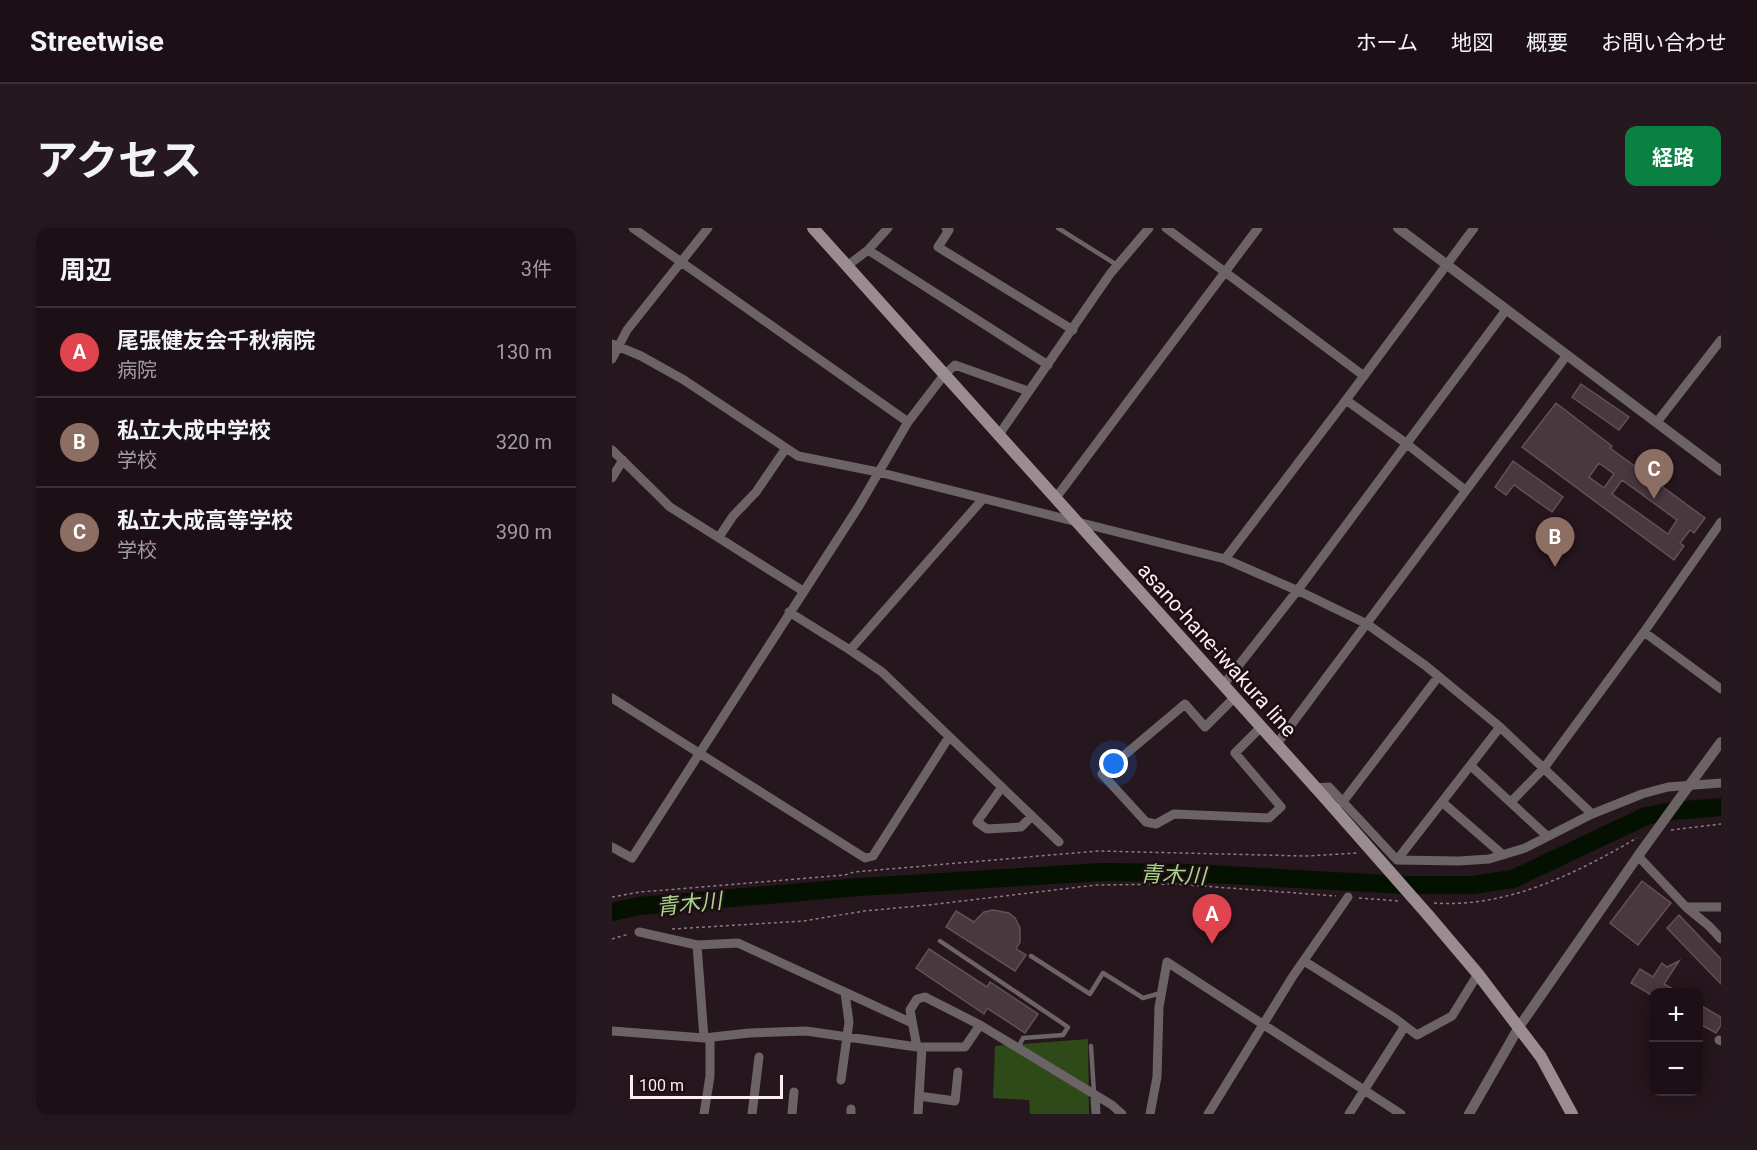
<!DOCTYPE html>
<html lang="ja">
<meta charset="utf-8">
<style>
:root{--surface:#1c1016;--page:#25191f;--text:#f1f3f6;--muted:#a09da1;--line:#3a3035;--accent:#0b8043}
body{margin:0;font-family:Roboto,"Noto Sans JP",sans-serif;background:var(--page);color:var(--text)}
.controls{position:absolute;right:18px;bottom:18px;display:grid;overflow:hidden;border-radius:12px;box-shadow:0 3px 15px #0003}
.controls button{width:54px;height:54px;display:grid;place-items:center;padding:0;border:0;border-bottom:2px solid var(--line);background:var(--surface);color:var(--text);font:30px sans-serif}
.scale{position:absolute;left:18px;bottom:15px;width:153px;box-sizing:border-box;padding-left:6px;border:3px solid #faeef2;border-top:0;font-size:16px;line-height:21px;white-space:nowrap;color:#faeef2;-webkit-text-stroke:4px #1c0e14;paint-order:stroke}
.you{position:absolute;left:502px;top:536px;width:21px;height:21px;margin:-15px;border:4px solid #fff;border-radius:50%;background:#1a73e8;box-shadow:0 0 0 9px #1a73e833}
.badge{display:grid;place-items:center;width:39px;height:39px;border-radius:50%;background:var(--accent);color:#fff;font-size:20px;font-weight:700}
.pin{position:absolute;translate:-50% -50px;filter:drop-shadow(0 2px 3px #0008)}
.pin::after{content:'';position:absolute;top:32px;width:21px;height:18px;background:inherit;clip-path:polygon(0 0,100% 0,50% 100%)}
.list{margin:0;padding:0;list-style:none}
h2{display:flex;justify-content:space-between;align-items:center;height:78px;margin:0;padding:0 24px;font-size:26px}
h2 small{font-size:20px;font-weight:400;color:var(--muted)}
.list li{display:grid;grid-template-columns:39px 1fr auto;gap:18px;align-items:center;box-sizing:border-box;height:90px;padding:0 24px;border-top:2px solid var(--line)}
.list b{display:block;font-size:22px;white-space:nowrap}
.list p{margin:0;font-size:20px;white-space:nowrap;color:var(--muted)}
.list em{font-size:20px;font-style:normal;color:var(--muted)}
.map{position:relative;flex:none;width:1109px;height:886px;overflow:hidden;border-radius:12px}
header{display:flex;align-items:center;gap:36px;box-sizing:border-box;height:84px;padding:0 30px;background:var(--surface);border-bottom:2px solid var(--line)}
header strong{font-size:28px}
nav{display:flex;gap:33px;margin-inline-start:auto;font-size:21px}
.intro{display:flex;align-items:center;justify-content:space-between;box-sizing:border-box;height:144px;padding:0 36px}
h1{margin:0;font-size:42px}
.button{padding:15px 27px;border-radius:12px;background:var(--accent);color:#fff;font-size:21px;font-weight:700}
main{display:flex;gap:36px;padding:0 36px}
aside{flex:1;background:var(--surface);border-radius:12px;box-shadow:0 3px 15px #0003}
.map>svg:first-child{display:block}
.green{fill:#2e4a18}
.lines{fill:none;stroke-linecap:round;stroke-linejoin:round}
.river{stroke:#041000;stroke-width:18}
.building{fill:#49383e;stroke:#645158;stroke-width:1.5;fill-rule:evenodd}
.path{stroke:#8a7c82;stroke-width:1.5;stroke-dasharray:3 3;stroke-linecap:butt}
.service{stroke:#6c6366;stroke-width:4.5}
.minor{stroke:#6c6366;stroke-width:9}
.tertiary{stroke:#6c6366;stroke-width:10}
.secondary{stroke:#9a8c91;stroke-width:12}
.tertiary-bridge{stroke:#6c6366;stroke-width:10}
.secondary-bridge{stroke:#9a8c91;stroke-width:12}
.labels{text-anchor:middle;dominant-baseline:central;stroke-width:5;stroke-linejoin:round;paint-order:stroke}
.street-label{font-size:21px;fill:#faeef2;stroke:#1c0e14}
.water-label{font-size:22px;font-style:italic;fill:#a7d686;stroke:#1c0e14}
</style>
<header>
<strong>Streetwise</strong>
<nav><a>ホーム</a><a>地図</a><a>概要</a><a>お問い合わせ</a></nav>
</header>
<div class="intro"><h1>アクセス</h1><a class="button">経路</a></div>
<main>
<aside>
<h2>周辺<small>3件</small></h2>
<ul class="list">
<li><span class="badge" style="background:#e0444e">A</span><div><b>尾張健友会千秋病院</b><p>病院</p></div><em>130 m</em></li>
<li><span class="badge" style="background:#8d6e63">B</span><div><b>私立大成中学校</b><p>学校</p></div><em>320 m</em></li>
<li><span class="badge" style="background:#8d6e63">C</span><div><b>私立大成高等学校</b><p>学校</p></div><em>390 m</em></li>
</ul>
</aside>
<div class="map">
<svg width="1109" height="886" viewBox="0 0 1109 886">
<rect width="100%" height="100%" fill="#26161d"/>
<path class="green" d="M476,811L477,886H418L417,872L381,870L383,818Z"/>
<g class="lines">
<path class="river" d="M0,684L27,678L248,659L490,644L578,645L793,657H860L901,651L1034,588L1061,583L1109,579"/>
</g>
<path class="building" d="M969,156L1017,189L1007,202L960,169Z
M944,175L1000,218L998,220L1093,290L1082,305L1078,302L1068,315L1072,318L1062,332L910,219ZM987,235L1002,246L992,260L977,249ZM1010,252L1065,292L1056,306L1000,266Z
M901,233L951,269L940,284L902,257L894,267L883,259Z
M1030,653L1059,675L1026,717L998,695Z
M381,682L397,685L403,690L408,700V714L404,721L414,727L403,743L334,699L344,683L362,694L372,684Z
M1067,687L1109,731V756L1055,700Z
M317,721L375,759L378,754L426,786L413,805L375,780L372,786L304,740Z
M1067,733L1052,756L1068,765H1041V768L1019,755L1028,741L1041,749L1050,735L1055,739Z
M1086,776L1109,789V797L1104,805L1086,795Z"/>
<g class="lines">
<path class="path" d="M1059,602L1109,596
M0,669L28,664L233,647L242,644L486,623L694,628L746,625
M747,670L787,673
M822,675C895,680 963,646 1025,610
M60,701L192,693L252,683L317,677L484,657L563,656L724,668
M0,711L17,706"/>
<path class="service" d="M446,0L505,37
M328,713L456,799L451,807L411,810L406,820
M419,728L478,766L491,745L531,770L549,765
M479,818L482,865"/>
<path class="minor" d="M21,0L296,194
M334,0L337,2L326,19L461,102
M554,0L752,148
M256,22L436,137
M235,38L256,22L276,0
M0,116L29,128L72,152L186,228L266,244L613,331L691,365L755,396L814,438L888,499L980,586
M0,131L15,102L96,0
M734,172L795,216L853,262
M1045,194L1109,112
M386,208L498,46L537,0
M0,222L58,279L191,363
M0,250L11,232
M443,271L646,0
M107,309L121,288L144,264L174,220
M613,331L734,172L862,0
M177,384L238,422L270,444L447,614
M1032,404L1109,461
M238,422L370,272
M612,456L685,363L894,82
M623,469L593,499L573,476L490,546L534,594L544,596L562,586L657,590L669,579L623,525L649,499
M0,470L253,630L261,628L337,509
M664,517L955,127
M859,538L935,608
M390,559L365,594L375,601L409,599L420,588
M702,560L717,559L785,632L847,633L877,631L913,620L980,586L1030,566L1056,559L1109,555
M830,574L891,627
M899,574L932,540L1032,404L1109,294
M730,575L826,449
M0,619L20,630L247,278L296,194L332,147L343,137L416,163
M1026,628L1074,679H1109
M785,632L888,499
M1074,679L1097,698L1109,711
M27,704L85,717L126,715L300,795
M85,717L92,810
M692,733L781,789L805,807L840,788L866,746
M0,803L92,810L137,805L194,803L305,819H353L368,797
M1107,812L1109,813
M305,819L298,782L305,771L313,769L368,797L500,877L510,886
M229,852L237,794L233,765
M307,868L343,873L346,844
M483,868L484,886
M92,886L98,848V810
M140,886L147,829
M180,886L182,864
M239,886V881
M306,886L310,819
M538,886L545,849L547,779L555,734L789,886
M596,886L681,748L736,669
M737,886L793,798"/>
<path class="tertiary" d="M786,0L1109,243
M1076,559L1109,514
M857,886L907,799L1026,628"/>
<path class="secondary" d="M201,0L713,570
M816,687L866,746L929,829L960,886"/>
<path class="tertiary-bridge" d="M1026,628L1076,559"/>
<path class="secondary-bridge" d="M713,570L816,687"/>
</g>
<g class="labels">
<g class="street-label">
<text transform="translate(605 422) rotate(48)">asano-hane-iwakura line</text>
</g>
<g class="water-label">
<text transform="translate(561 647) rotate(2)">青木川</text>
<text transform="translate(77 676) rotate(-6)">青木川</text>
</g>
</g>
</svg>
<div class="controls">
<button>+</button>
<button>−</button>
</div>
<div class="scale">100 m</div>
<div class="you"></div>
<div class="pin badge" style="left:600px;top:716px;background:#e0444e">A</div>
<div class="pin badge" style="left:943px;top:339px;background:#8d6e63">B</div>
<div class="pin badge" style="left:1042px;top:271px;background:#8d6e63">C</div>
</div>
</main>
